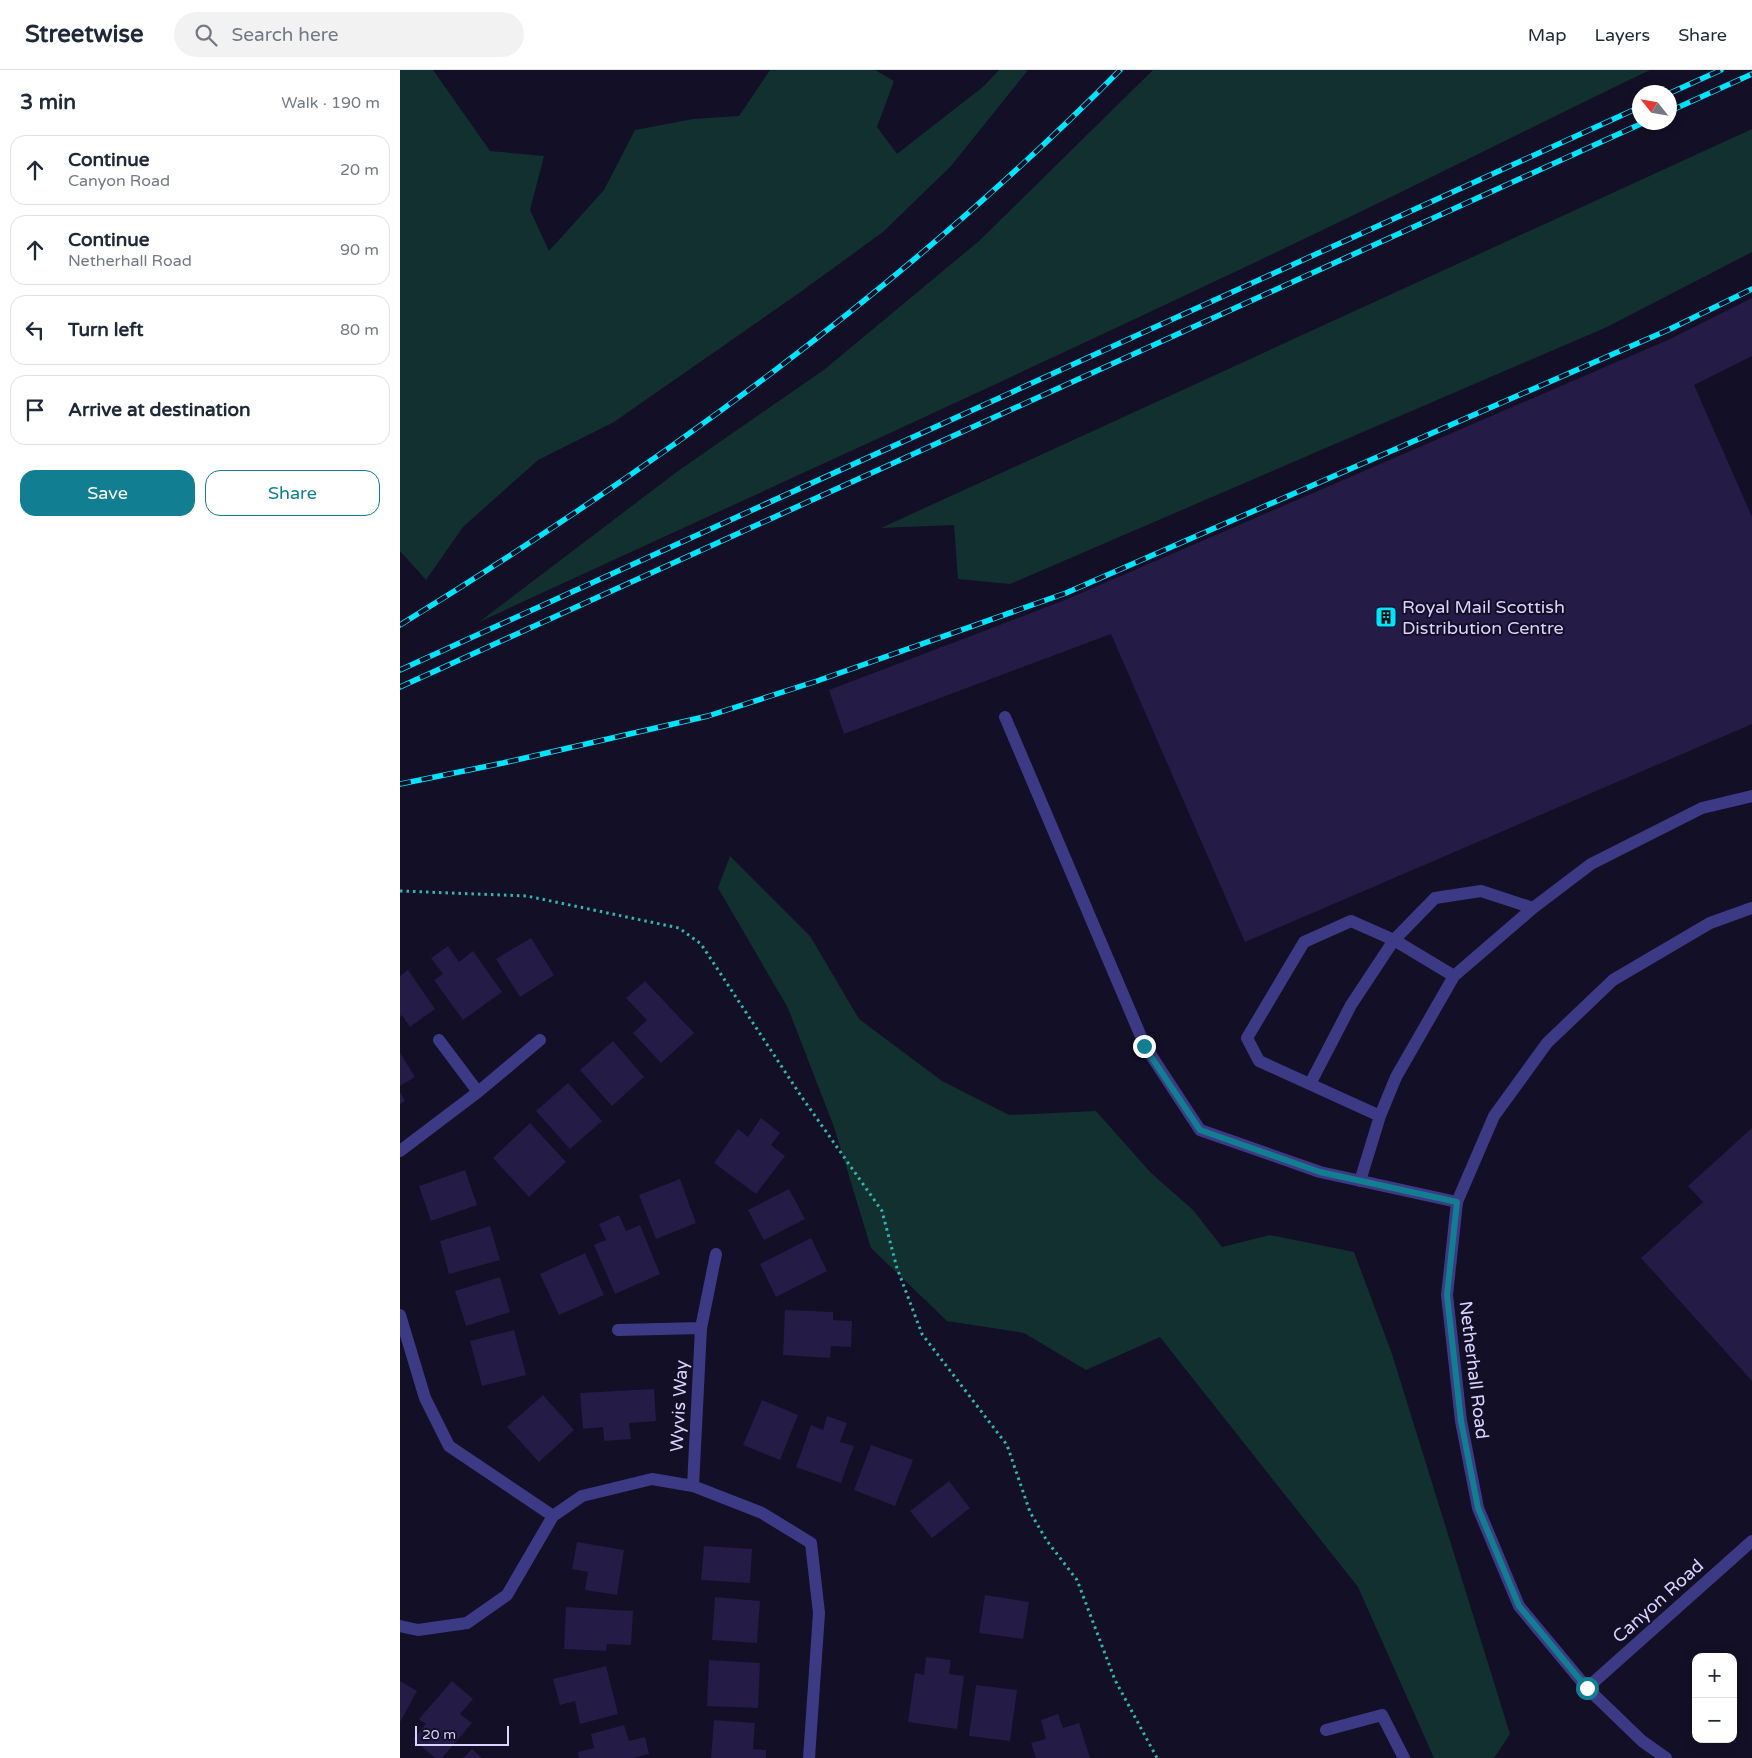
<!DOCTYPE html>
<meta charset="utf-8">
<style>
:root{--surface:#fff;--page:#f2f2f3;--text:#1f2937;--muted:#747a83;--line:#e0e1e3;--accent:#117e91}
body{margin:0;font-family:"Varela Round",sans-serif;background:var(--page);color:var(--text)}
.controls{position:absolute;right:15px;bottom:15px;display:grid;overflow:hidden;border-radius:10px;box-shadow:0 2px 12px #0003}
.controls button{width:45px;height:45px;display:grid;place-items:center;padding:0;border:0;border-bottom:1px solid var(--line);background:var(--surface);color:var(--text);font:25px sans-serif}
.compass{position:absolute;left:1232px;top:15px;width:45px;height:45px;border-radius:50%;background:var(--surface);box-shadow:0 2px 12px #0003;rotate:301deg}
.scale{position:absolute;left:15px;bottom:12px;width:94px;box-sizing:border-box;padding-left:5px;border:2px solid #d9d4ff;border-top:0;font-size:14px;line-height:18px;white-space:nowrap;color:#d9d4ff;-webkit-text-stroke:4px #130f26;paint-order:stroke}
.stop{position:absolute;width:15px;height:15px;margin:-11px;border:4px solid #117e91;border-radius:50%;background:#fff}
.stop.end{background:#117e91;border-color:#fff;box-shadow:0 1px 5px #0008}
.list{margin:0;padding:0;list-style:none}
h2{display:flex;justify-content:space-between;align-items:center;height:65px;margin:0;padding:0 20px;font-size:21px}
h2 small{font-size:16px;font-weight:400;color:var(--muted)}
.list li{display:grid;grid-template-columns:32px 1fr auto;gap:15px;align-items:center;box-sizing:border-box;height:70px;margin:0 10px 10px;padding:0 10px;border:1px solid var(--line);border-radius:15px}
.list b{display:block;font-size:19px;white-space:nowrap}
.list p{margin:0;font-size:16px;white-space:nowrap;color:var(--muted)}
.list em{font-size:16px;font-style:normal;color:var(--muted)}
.actions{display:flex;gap:10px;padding:15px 20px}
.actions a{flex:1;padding:11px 0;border:1px solid var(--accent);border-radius:15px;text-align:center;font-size:18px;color:var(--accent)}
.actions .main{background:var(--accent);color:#fff}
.icon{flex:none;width:28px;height:28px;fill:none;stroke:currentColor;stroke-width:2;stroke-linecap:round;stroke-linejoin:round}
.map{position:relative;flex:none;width:1352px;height:1688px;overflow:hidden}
header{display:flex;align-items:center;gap:30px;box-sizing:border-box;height:70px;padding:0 25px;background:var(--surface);border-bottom:1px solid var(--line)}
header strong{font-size:24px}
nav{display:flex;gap:28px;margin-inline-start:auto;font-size:18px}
.search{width:350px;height:45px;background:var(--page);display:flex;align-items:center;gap:12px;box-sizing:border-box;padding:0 18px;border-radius:28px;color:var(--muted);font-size:19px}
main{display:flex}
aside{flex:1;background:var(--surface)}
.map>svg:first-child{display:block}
.green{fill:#12302f}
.building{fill:#241b47}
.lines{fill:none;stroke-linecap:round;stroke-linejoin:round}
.path{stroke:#2fb8b0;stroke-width:3;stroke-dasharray:2.5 4;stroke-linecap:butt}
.lane{stroke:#3d3a85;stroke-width:12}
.street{stroke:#3d3a85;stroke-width:12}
.rail-casing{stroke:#00e5ff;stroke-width:5.5}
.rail{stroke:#130f26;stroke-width:4;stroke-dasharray:11;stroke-linecap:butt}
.route{stroke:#117e91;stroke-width:6}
.labels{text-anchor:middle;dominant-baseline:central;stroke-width:4;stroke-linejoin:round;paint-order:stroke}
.poi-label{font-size:18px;fill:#d9d4ff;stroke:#130f26;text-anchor:start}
.street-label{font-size:18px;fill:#d9d4ff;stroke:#130f26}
</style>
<header>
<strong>Streetwise</strong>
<div class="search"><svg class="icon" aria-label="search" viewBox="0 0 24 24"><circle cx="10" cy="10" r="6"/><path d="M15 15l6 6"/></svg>Search here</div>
<nav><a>Map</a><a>Layers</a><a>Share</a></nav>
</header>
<main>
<aside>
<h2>3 min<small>Walk · 190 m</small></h2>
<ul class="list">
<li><svg class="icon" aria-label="ahead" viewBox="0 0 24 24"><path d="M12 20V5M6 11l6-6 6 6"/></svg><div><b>Continue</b><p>Canyon Road</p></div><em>20 m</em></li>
<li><svg class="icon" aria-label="ahead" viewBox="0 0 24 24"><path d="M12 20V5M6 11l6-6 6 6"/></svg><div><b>Continue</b><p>Netherhall Road</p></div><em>90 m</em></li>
<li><svg class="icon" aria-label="left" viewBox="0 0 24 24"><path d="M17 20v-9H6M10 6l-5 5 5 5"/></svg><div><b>Turn left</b></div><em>80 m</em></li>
<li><svg class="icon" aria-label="arrive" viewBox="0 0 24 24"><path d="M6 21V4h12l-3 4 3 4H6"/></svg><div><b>Arrive at destination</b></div></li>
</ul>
<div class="actions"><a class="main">Save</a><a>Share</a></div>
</aside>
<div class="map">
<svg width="1352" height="1688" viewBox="0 0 1352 1688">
<rect width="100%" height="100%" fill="#130f26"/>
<path class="green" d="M0,0H33L90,81L144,86L130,140L149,181L204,120L235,60L293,49L339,46L370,0H475L494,11L477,57L497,84L584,16L599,0H628L551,96L483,162L399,223L214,352L138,390L63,457L26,510L0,481Z
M753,0H1250C1119,63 989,129 858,191C599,314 339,432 79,552L278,401L425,299L579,171Z
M1352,59V182L1207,257L610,514L558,509L554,455L481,458Z
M330,786L410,866L459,949L542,1011L609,1045L696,1041L751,1103L793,1140L822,1177L870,1165L954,1182L992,1284L1110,1664L1094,1688H1034L958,1517L760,1267L686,1300L624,1263L547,1251L471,1178L434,1057L388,938L318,818Z"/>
<path class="building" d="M1352,228V286L1294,315L1352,447V654L845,872L711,564L444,664L429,620L665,530L1270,269Z
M131,868L154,905L120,927L96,889Z
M48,876L59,892L73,881L102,922L63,950L34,910L43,904L31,888Z
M8,900L35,939L10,957L2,945L0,947V906Z
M245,911L294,963L261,993L233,963L247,950L226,928Z
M213,971L244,1007L212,1036L180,1000Z
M0,983L15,1007L0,1016Z
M168,1013L202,1051L170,1079L136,1041Z
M0,1022L5,1031L0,1034Z
M361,1048L380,1063L371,1075L385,1086L356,1124L314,1093L338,1059L348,1067Z
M130,1053L166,1092L129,1127L93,1088Z
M1352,1058V1311L1241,1188L1303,1132L1288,1116Z
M65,1100L77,1135L31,1151L19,1116Z
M280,1109L296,1153L256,1169L239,1125Z
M389,1119L405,1149L364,1170L348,1140Z
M219,1145L226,1161L240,1155L260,1204L215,1224L194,1175L206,1170L199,1154Z
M90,1156L100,1190L49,1204L40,1171Z
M411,1168L427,1201L376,1227L360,1194Z
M185,1183L204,1225L159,1245L140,1204Z
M100,1207L110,1242L66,1256L55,1221Z
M385,1240L433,1242V1250L452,1251L451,1277L431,1276L430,1288L383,1285Z
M114,1260L126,1305L82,1316L70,1271Z
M254,1319L256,1351L229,1353L231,1369L204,1371L203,1357L183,1359L180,1323Z
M143,1325L174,1360L139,1392L107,1357Z
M362,1330L398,1345L380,1390L343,1375Z
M427,1346L447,1353L440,1372L454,1376L441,1413L396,1397L411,1355L423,1360Z
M471,1375L513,1390L495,1436L454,1420Z
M549,1411L570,1438L532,1468L510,1441Z
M177,1472L224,1480L217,1525L185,1520L188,1502L172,1499Z
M304,1476L352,1479L350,1513L301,1510Z
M585,1525L629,1532L623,1569L579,1563Z
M315,1527L360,1531L357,1573L312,1570Z
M166,1537L233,1541L231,1575L207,1574L206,1581L164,1579Z
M526,1587L551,1590L549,1604L564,1606L557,1659L508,1652L515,1603L524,1605Z
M309,1590L360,1593L358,1638L307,1636Z
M206,1596L218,1644L180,1654L175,1631L160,1635L153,1609Z
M0,1611L17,1621L0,1652Z
M52,1611L73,1629L60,1644L72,1653L42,1688H35L13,1669L26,1654L19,1649Z
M576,1615L617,1620L610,1671L569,1666Z
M658,1644L663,1658L679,1653L690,1688H636L631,1673L646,1669L641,1650Z
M314,1650L355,1653L353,1679L366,1680V1688H311Z
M224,1655L229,1671L245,1667L249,1684L233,1688H179L178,1682L194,1678L191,1664Z
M72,1679L82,1688H63Z"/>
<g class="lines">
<path class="path" d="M0,821L127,826L279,858L301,874L401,1026L482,1141L497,1198L522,1264L607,1375L630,1442L647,1471L677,1510L715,1610L757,1688"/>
<path class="lane" d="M605,647L745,976L800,1060L920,1102L1057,1132
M910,1014L951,935L994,870L1054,906
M980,1046L859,991L847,968L904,872L951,851L994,870L1035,828L1081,821L1133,838
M960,1111L980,1046L996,1007L1054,906L1133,838L1191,794L1302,738L1352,726"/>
<path class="street" d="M39,970L78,1022
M0,1081L78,1022L140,970
M0,1245L25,1328L49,1376L153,1446
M218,1260L301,1258
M293,1416L301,1258L316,1184
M0,1556L18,1560L67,1553L107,1525L153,1446L182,1426L252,1409L293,1416L362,1443L411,1473L419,1543L409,1688
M1187,1618L1352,1471
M926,1660L982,1645L1004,1688
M1266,1688L1242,1671L1187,1618L1119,1536L1078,1438L1061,1351L1047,1225L1057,1132L1094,1046L1147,973L1213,910L1310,853L1352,838"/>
<g class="rail-casing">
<path id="rail" d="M1270,23L1321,0
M1270,41L1352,4
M0,555C258,396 507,216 720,0
M0,600L1240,37
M0,617L1245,52
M0,714L103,693L308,646L417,611L666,523L1268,260L1352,219"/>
</g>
<use href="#rail" class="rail"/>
</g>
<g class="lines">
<path class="route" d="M744,976L800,1060L920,1102L1057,1132L1047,1225L1061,1351L1078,1438L1119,1536L1187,1618"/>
</g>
<defs>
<g id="building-square" transform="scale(1.125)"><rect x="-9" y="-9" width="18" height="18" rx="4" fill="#00e5ff" stroke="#130f26"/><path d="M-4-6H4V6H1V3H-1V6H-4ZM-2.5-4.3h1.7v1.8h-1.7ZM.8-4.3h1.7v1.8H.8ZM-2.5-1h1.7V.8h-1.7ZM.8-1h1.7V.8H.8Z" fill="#111"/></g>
</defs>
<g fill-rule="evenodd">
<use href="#building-square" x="986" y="547"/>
</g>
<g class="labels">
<g class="poi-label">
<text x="1002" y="537">Royal Mail Scottish<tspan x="1002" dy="21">Distribution Centre</tspan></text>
</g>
<g class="street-label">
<text transform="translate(1074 1300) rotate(83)">Netherhall Road</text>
<text transform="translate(279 1336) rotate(-87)">Wyvis Way</text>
<text transform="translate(1258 1531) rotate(-42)">Canyon Road</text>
</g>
</g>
</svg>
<div class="controls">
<button>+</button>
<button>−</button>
</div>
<svg class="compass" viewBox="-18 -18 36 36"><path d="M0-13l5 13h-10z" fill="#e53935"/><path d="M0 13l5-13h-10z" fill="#747a83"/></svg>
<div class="scale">20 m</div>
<div class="stop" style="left:1187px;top:1618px"></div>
<div class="stop end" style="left:744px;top:976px"></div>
</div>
</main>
